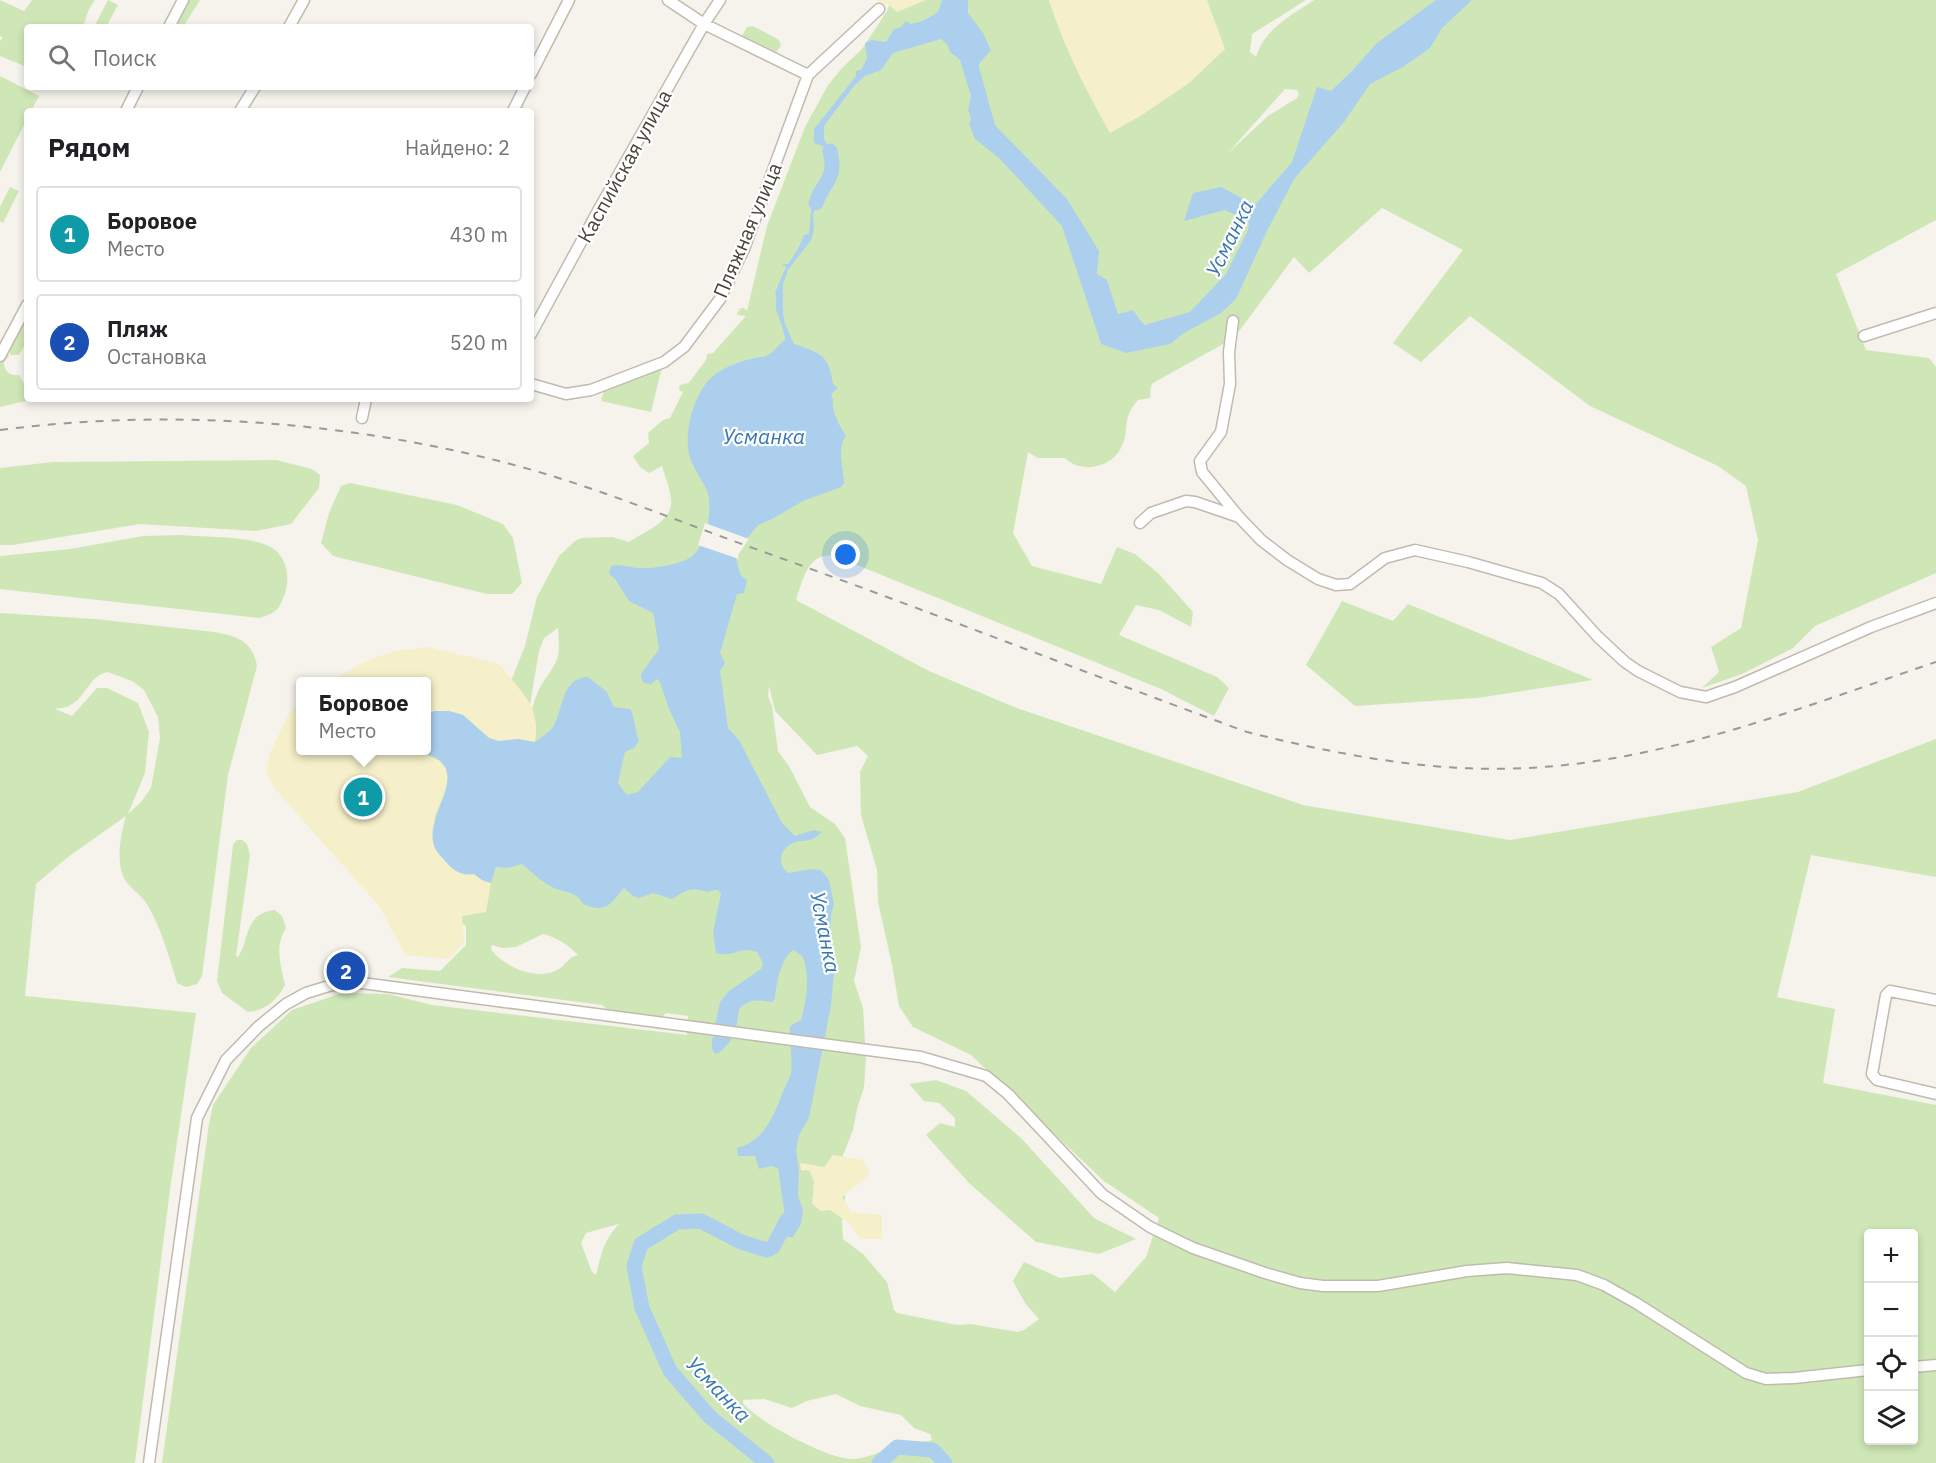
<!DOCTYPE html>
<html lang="ru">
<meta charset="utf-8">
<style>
:root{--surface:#fff;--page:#f2f2f2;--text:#202124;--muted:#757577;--line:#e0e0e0;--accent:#f15027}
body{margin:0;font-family:"IBM Plex Sans",sans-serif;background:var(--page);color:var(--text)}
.controls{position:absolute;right:18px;bottom:18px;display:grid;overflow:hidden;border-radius:6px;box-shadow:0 3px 9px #0003}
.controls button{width:54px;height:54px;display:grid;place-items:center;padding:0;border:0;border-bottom:2px solid var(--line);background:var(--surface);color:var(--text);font:30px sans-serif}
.you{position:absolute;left:846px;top:555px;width:21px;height:21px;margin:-15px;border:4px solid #fff;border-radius:50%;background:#1a73e8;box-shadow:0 0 0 9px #1a73e833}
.badge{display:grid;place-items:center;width:39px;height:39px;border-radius:50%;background:var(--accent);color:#fff;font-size:20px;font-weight:700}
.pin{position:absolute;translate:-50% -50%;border:3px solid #fff;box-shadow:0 2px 6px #0006}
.popup{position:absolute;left:296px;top:677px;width:135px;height:78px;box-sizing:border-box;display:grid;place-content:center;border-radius:6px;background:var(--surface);filter:drop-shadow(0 2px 4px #0005);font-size:20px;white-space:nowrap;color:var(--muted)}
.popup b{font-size:22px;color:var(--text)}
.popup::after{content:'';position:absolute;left:50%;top:100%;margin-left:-12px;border:12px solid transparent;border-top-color:var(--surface)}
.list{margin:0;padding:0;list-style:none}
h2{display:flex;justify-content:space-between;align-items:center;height:78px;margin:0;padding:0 24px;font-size:26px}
h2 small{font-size:20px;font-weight:400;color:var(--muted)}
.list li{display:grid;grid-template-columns:39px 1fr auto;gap:18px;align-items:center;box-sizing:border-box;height:96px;margin:0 12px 12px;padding:0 12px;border:2px solid var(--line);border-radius:6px}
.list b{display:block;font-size:22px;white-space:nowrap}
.list p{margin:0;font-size:20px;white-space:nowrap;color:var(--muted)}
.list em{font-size:20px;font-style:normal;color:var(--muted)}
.icon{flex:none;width:33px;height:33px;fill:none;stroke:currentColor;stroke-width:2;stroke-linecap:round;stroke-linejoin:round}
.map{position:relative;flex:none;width:1936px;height:1463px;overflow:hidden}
.search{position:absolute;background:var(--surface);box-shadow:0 3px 9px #0003;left:24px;top:24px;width:510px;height:66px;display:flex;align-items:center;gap:15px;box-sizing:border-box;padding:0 21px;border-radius:6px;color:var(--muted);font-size:22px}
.panel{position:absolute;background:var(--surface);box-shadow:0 3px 9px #0003;left:24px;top:108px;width:510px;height:294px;border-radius:6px}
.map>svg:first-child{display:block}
.green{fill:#cfe7b7;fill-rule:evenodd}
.sand{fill:#f6f0ca}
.water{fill:#accfee}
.pier{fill:#f5f3ec}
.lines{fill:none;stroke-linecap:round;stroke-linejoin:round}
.river{stroke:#accfee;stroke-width:15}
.minor-casing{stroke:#c1bbae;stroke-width:13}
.minor{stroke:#fff;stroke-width:10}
.rail{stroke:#999;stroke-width:2;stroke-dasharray:8 8;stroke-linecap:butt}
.labels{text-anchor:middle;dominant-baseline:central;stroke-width:4.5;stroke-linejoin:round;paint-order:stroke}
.street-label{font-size:20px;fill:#494439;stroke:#fff}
.water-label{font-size:21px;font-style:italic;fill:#3677b2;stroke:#fff}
</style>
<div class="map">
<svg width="1936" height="1463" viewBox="0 0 1936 1463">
<rect width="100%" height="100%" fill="#f5f3ec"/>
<path class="green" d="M0,0L24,11L32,0H95L89,9L83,27H27V67L0,56V41L3,38L0,36Z
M108,0L118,5L106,27H94Z
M184,0H200L183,27H170Z
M891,0H1306L1252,34L1250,52L1256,57C1264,29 1292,15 1314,0H1936V220L1836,274L1866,350L1929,358L1936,367V573L1815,626L1793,648L1742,674L1702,688L1719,672L1711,647L1741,628L1758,540L1746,486L1718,466L1590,406L1470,316L1421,362L1393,343L1463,250L1382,208L1309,273L1294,257L1234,338L1153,383L1151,386L1150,398L1138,400C1120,420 1131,429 1121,448C1111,468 1081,474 1065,458H1038L1028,452L1013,533L1032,566L1101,584L1117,547L1135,554L1159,574L1193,612L1191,627L1159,610L1136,605L1119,635L1217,677L1229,688L1214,716L1161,689L835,556C808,551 803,580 796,600L929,671L1014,707L1303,805L1510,840L1798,792L1936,739V877L1811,855L1777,997L1835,1009L1823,1083L1936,1105V1463H162L209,1124L213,1105L251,1048L292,1010L342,993L388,994L432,1005L687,1035L688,1016L666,1013L660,1019L615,1016L602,1005L388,977L402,968L440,971L466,945V926L458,921L390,750H426V705L529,719C533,707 536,692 543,682C560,659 560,656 558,628L544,638L539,651L529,711L507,691L525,646L537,597L559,556L575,541L582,538L612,537L629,542C644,532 674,521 671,499C670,488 665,477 662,466L649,473L640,467L633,456L649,443L648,433L663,420L670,418L683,392L679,390L680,385L686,383L688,384L706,360L707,354L713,353L746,316L738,315L737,313L741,308H744L747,311L767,226L805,127L828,85L842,68L862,49L887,11ZM1285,89L1297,90L1299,94L1297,98L1268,116L1228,153ZM769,686L775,711L817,755L857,746L868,756L860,772L861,815L877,870L878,902L892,965L899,1006L913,1027L971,1055L1104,1181L1159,1218L1146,1257L1115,1292L1093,1274L1060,1278L1024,1262L1013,1281L1025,1303L1039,1319L1024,1330L1017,1332L971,1324L957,1325L897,1313L894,1310L887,1282L863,1254L843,1239L842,1222L845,1198L843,1155L853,1130L858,1105L864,1088L866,1058L863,1008L854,981L861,947L845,838L835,824L810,807L790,768L778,751L772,706L768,696ZM543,934C558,938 567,944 578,955C568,957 567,964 559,969C539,982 503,967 491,949L492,945L502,948L516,947ZM619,1224C604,1239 601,1255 596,1275L592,1272L581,1243L586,1233ZM1868,1234H1914V1440H1868ZM836,1394L860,1406L901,1415L914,1428L930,1434L932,1440C923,1443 914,1441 905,1443C886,1447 871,1459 852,1459C826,1458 758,1422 743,1403V1400L764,1399L792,1408L807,1401Z
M753,26L779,40L781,45L776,53L771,55L743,41L742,36L747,27Z
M0,76L39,96L31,111H27V119L0,172Z
M10,187L19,191L3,223L0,221V207Z
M19,323L27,324V341L19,355H11L7,348Z
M6,351L9,356L4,362C4,372 10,376 19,375L27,389V399L30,400L0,407V363Z
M662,367L651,412L601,401L605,387Z
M276,460L312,469L320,475L319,488L291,524L256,531L140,524L13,545H0V468L53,462Z
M350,483L457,505L503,524L513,538L522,583L512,594H487L333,556L321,543L329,513L341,486Z
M180,535C203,537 249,536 269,546C285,554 290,573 286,590C280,608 278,613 259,618L0,589V556L70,549L143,536Z
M1342,601L1393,621L1408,604L1593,680L1477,698L1355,706L1306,665Z
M0,613L95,619L214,632C237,636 253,641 257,666L228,775L202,976L197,984L186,987L177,983C169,956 161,928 147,904C141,895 131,889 125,880C115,862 121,833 126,816L68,857L36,884L25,996L196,1013L170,1190L135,1463H0ZM108,672L132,681L144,690L158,717L160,738L151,788L141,802L128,814L145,773L149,732L138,703L107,688H97L72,716L55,709C59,708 65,708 69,706C86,698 89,675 108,672Z
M237,840H242L247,844L250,855L236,956L238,957C250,939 244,913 275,910L282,916L286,928C274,947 281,965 285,985C277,1000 265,1011 248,1012L222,993L217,981L233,845Z
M936,1080L966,1091L1022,1139L1094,1218L1136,1239L1099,1254L1036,1242L969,1183L926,1135L940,1123L955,1127V1118L939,1103L924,1101L909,1084Z"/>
<path class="sand" d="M876,0H926L897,12L889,5Z
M1049,0H1207L1225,49L1189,83L1142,115L1110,133C1086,90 1064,48 1049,0Z
M429,647L496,663L501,666C521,693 541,705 535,742L518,739L499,741L489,738L463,715L449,711H435L426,714V682H332C367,658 387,650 429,647Z
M300,704V750L417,751L440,761L446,769L448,779L446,790L435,816L433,839L464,875L474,874L482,880L491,883L486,912L462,916L464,943L449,959L405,955L380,907L275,789L266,772L270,753L290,711Z
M833,1155L863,1160L870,1174L842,1197L851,1212L882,1215V1239H860L850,1224L830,1210L821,1211L812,1204L814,1182L810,1171L801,1170L800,1163L824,1167Z"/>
<path class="water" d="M942,0H968V13L983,33L991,50L979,64V67L995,125L1067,199L1099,251L1097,274L1107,280L1118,314L1133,310L1144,325L1190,312L1226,274L1248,230L1249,222L1225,210L1184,221L1193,193L1221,187L1255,205L1292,162L1317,87L1331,91L1351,72L1377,43L1436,0H1472L1442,28L1430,48L1403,67L1370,84L1344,122L1294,179L1267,231L1236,299L1221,313L1184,333L1170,344L1126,353L1101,344L1062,226L999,158L975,139L969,124L971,118L968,110L971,96L960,60L950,52L947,44L941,39L893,53L881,70L865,76L854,86L824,126V139L831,151L835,164L813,214L814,230L811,240L788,270L783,284V313L785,324L794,344C821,353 829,355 833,384L838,388L831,394L833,399C831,411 840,427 846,436C836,449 844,468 844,483L841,487L803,501L772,519L758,525L735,554L740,574L747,581L744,593L737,594L720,653L725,663L720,671L728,728L739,740L782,823L795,836L814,830L822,832C819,834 817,837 814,838C809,842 801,840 795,842C780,848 776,863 788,873L811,869L821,870L829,880L834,904L831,915L830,939L835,961L831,1005L809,1118L799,1135L796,1150L799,1170L798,1195L803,1210L801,1224L793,1237H776L785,1216L778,1168L771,1166L759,1169L755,1156H738L737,1148C763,1141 773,1118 782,1094C785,1087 789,1080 791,1073C793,1061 789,1040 790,1026L801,1020C807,998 810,978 803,957L794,950C781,957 776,984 775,999L772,1002C758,1000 749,998 739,1009C736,1030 736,1038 719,1053L715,1054L712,1049V1041L720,1002L729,991L761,969L763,963L757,952C741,945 733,958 716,953L713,932L721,894L718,890H714L707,892C690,886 687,890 672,899L653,893L639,898L633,896L624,888C610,904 607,914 583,904C576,891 566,893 554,888C543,883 531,872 522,864L507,868L496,867L491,883L482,880L474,874C462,875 454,872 446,862C443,858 437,853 435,848C422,820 465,780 439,760C433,755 424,753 417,751L426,750V714L435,711H449L463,715L489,738L499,741L518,739L535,742C540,738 549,733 553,727C564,708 561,678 588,677L606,691L614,707L630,709C634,713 635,731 639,740L634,748L625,752L618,783L627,795L638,792L670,757L682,758L680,732L669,709L660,682L657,679L651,684L644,683L641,678V674L659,649L654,617L653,613L629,601L615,579L609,574L611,566C620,563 628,567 638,568C652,569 679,565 691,557C706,546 711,516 709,498C707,483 689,467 688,447C686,428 693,402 704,386C716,369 737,362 755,358C759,357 764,358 768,355C774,352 779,344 785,340C784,329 780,321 777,312C774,306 778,299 775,293L786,267L782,264H788C794,255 800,247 804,235L809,234L813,189C816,187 820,186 822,184C832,176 828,158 825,147L814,143V129L856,76V71L861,70L867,58L865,43L872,40L886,42L894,29L901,27L906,21L911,24L923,21L938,12Z"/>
<path class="pier" d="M705,523L749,539L738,555L739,559L698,545Z"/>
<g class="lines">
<path class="river" d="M816,203C824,180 837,179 830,151
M767,1463L710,1417L670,1371L642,1308L634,1266L641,1244L677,1222L701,1221L741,1242L767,1250L773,1247L787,1220
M879,1463L897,1447L933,1450L945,1463"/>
<g class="minor-casing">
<path id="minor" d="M668,0L704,24L808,75
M169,27L183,0
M289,27L304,0
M531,74L569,0
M126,111L138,87
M240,111L255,87
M513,111L525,87
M1233,321L1229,352L1230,384L1221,432L1200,461L1202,472L1239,517
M531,334L599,209L704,24L720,0
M1864,336L1936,313
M0,356L27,305
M531,384L566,394L591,390L664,362L684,347L720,299L744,249L808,75L879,9
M362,418L366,399
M1140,523L1151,513L1186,501L1195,502L1239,517L1261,540L1287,560L1318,579L1336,585L1350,584L1385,558L1415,550L1468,562L1542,583L1559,594L1598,637L1625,662L1638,671L1680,692L1706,697L1735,687L1871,627L1936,603
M1936,1000L1890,991L1886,995L1872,1074L1877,1080L1936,1094
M1914,1367L1936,1365
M149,1463L197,1118L226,1060L258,1027L286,1004L306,993L332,985L362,983L921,1057L986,1076L1008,1094L1102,1194L1150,1227L1193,1248L1265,1273L1300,1283L1323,1286H1378L1467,1271L1507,1268L1577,1275L1604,1285L1636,1303L1746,1373L1766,1379L1794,1378L1868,1370"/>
</g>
<use href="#minor" class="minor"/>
<path class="rail" d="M0,430C171,408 351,421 518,466C602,489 682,523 764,552C926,610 1086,673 1247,732C1343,756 1443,775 1543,767C1679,757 1808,705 1936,662"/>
</g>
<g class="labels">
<g class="street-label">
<text transform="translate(624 166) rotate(-61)">Каспийская улица</text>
<text transform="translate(747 230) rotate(-67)">Пляжная улица</text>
</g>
<g class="water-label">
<text transform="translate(1229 238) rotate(-64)">Усманка</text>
<text x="764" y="436">Усманка</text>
<text transform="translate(826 932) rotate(79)">Усманка</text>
<text transform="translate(719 1389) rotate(46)">Усманка</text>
</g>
</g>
</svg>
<div class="controls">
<button>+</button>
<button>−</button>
<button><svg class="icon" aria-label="locate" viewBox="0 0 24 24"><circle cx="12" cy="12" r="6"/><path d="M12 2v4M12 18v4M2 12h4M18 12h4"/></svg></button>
<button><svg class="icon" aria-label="layers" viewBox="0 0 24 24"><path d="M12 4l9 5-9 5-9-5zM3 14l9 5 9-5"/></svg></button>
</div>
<div class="you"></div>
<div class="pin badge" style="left:363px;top:797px;background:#0f9aa8">1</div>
<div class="popup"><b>Боровое</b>Место</div>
<div class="pin badge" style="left:346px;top:971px;background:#1a4fb4">2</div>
<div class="search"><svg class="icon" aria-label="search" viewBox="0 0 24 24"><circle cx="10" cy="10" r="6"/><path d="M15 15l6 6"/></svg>Поиск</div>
<section class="panel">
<h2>Рядом<small>Найдено: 2</small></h2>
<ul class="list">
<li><span class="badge" style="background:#0f9aa8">1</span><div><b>Боровое</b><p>Место</p></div><em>430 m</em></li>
<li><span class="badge" style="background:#1a4fb4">2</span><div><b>Пляж</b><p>Остановка</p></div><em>520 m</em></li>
</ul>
</section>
</div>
